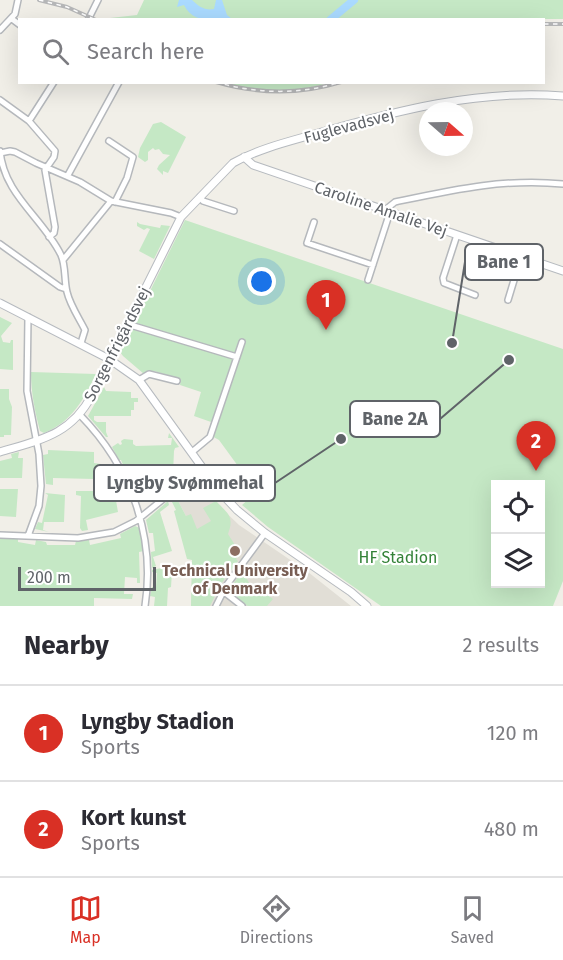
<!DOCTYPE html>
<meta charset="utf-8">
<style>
:root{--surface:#fff;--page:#f7f7f7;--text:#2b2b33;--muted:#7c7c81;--line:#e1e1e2;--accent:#d93025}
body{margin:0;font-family:"Fira Sans",sans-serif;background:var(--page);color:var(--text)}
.controls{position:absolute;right:18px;bottom:18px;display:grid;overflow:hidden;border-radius:0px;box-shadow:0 6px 24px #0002}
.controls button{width:54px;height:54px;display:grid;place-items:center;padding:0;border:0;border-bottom:2px solid var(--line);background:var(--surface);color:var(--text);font:30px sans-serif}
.compass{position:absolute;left:419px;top:102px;width:54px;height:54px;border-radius:50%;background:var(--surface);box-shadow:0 6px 24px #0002;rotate:110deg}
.scale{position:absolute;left:18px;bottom:15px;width:138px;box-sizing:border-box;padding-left:6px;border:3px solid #5f6368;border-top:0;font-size:16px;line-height:21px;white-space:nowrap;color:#5f6368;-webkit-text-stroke:4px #fff;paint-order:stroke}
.you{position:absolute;left:262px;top:282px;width:21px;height:21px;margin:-15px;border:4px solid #fff;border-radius:50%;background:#1a73e8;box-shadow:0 0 0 9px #1a73e833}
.badge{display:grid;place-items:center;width:39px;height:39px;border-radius:50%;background:var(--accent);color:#fff;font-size:20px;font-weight:700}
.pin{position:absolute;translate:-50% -50px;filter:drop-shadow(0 2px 3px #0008)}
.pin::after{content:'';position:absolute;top:32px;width:21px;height:18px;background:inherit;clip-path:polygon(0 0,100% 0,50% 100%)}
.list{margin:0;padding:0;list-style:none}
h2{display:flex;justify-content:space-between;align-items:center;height:78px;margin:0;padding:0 24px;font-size:26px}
h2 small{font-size:20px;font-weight:400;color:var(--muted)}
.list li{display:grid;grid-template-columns:39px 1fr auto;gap:18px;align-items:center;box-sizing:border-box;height:96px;padding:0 24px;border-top:2px solid var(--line)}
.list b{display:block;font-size:22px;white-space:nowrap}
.list p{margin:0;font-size:20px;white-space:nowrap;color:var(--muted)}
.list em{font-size:20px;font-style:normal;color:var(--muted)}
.icon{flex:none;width:33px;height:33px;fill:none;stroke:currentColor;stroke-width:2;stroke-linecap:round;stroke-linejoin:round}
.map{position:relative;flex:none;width:563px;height:606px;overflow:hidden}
.search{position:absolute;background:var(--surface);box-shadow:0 6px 24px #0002;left:18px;right:18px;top:18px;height:66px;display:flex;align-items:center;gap:15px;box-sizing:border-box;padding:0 21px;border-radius:0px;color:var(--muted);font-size:22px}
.sheet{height:270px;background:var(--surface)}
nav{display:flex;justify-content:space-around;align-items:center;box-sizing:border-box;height:84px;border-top:2px solid var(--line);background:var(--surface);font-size:16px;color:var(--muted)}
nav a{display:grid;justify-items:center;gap:3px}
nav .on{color:var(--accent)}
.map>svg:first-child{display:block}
.education{fill:#e1ded6}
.green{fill:#c5e8c5;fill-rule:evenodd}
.water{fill:#aadaff}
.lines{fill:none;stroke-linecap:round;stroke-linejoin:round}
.river{stroke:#aadaff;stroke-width:8}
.street-casing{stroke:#b5b8bc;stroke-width:8}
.secondary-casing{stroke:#b6babf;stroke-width:9}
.street{stroke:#fff;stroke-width:5}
.secondary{stroke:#fff;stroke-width:7}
.rail-casing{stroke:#b6b7b8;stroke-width:4}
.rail{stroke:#fff;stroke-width:1.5;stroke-dasharray:4.5;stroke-linecap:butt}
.education-dot{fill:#8d6e63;stroke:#fff;stroke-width:2}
.labels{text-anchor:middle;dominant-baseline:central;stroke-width:4.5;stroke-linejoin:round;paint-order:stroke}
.street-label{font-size:16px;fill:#5f6368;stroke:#fff}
.park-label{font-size:16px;fill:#348238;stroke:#fff}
.education-label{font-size:16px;font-weight:bold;fill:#785e54;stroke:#fff}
.leader{fill:none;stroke:#5f6368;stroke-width:2}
.callout-dot{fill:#5f6368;stroke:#fff;stroke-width:2}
.callout{fill:#fff;stroke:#5f6368;stroke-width:2}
.callout-label{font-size:18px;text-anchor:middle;font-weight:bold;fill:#5f6368}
</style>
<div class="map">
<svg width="563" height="606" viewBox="0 0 563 606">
<rect width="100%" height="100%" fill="#f1efe8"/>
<path class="education" d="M203,483L214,501L239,525L308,572L351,606H191L193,542L186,516L176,497Z"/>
<path class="green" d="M144,0H563V19H101L137,15Z
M227,83L328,82V83C295,93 260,93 227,83Z
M161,122L186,137L168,173L163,171V175L157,169L159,165L170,155L163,154L159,149L155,150L153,148L148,152V160L145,162L138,157L140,148L153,124Z
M185,220L563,349V581L553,606H381L268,527L242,505L257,492L219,440L208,434L211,422L194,416L201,392L180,385L181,379L154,371L146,372L144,374L123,356L120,352ZM496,484H540V584H496Z
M137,222L140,224L160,228L161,225L170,226L154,259L139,251L150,229L147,228L144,230L137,226Z
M0,317L12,323L1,336L3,342L10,343L11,340H13V370L0,369Z
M31,372L96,374C84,399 72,422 44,433L40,431C35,412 31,393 31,372Z
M104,387L106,391L131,392V398H138V402H134V410H131V416H94V420L97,422H106V432L108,437H106L88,416Z
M0,389H9V399L12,407L11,435H4V437H0Z
M169,433L179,447L175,448L174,451L173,474L134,473L131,474L129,479L121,460H119L112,447L118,443L120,445L122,444L121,441L124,439L133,440V444L136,446L171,445L172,438H168Z
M48,450L94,452V463L101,464V469H94V479L53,478V485L46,484L43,455L48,454Z
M19,452L18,458H23L22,478H0V461L12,458L11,454Z
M0,489H18L16,517L0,516Z
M111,489H114L118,512L86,520L88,530L82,531L80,528L81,496L76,495V491H111Z
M45,493L65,495L64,522H44L43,530L49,532L35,529L38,522L42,523L48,495Z
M176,497L186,516L191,514L197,529L211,521L203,508L216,501C227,513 235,516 228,534L240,553L236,559L238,561L221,584L210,606H191L192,560L187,559L174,511L176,510L171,500Z
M168,501L169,505L160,512L172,551L153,557L156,566L152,568L151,552L155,551L153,533H149L146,520Z
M135,526L140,528L144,551L139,552L140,583H137V578L125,577L124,594H133L132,599L94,598V606H0V539H18V542L35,545L36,540L46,542L47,545H75L76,541L89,540L90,545L121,538L120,534Z
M171,566L175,572H172L171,587L168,588L167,606H154L155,597L150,596L152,587H156L157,573L152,572V570Z
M243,571L255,595L262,591L273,599L267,606H248L229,593V589Z"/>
<path class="water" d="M179,0H192C198,6 205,11 214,9L216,0H222L227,15L232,19C214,20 193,24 184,5L177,7Z"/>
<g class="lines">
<path class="river" d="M330,20L354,0"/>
<g class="street-casing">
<path id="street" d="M12,19L20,25
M88,20L98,0
M0,30L15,14L18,0
M0,100L29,121L55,151L54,157L45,170L55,227L54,233L49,237
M29,121L54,82
M109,141L133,157L127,178L115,202
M0,151C4,195 43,218 61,255C66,266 64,280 67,292C70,305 79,318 85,330L81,343
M0,153L10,151L15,152L36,163L80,182L111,201L171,213L181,217
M68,175L119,82
M200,197L203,201L234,211
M385,210L395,202C452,190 504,178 563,184
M314,222L307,243L373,265
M457,235L443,278L444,283L475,295
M0,244L60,287L66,289
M63,260L111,201
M368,280L390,212
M508,300L521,257
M127,324L237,357
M139,380L149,374L177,381
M80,415C130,466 156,535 145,606
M192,452L210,437L242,342
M0,535L78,538L114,532L136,521L167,496L208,476
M28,536L39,506L41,486L39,454L27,391L28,317
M223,591L242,606
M216,606L226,586L265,533"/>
</g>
<g class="secondary-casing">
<path id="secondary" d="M244,157L253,165L563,271
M0,303L109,359L139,380L220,492L237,510L265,533L351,592L367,606
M0,452C40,440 71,435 92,395L181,217L233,163C258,149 287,142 315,134C395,111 479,89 563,96"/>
</g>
<use href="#street" class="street"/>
<use href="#secondary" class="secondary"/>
<g class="rail-casing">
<path id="rail" d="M39,0L67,7L96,20
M544,24H563
M216,82C257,94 299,95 341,82"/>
</g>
<use href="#rail" class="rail"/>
</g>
<circle class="education-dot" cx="235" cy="551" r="6"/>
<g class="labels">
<g class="street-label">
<text transform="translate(349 126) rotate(-15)">Fuglevadsvej</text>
<text transform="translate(381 209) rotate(19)">Caroline Amalie Vej</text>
<text transform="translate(117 344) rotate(-63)">Sorgenfrigårdsvej</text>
</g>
<g class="park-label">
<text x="398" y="557">HF Stadion</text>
</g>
<g class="education-label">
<text x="235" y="570">Technical University<tspan x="235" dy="18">of Denmark</tspan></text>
</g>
</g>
<path class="leader" d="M452 343L465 262M509 360L440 419M341 439L275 483"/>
<g class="callout-dot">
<circle cx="452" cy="343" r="6"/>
<circle cx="509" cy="360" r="6"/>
<circle cx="341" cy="439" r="6"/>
</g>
<g class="callout">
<rect x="465" y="244" width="78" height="36" rx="6"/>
<rect x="350" y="401" width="90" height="36" rx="6"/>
<rect x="94" y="465" width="181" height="36" rx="6"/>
</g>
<g class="callout-label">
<text x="504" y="268">Bane 1</text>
<text x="395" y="425">Bane 2A</text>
<text x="185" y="489">Lyngby Svømmehal</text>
</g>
</svg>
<div class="controls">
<button><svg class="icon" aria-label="locate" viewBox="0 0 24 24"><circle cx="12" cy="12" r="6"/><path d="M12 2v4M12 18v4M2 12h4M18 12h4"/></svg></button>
<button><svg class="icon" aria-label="layers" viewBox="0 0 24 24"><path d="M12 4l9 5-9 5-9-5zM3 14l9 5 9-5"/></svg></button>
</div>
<svg class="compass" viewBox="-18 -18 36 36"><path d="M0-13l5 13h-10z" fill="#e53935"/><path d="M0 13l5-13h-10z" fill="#7c7c81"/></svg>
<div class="scale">200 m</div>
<div class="you"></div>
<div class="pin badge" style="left:326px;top:330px">1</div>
<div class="pin badge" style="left:536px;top:471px">2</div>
<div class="search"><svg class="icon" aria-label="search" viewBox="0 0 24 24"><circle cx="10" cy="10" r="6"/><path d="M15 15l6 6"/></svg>Search here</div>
</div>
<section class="sheet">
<h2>Nearby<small>2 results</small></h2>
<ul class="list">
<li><span class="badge">1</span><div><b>Lyngby Stadion</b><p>Sports</p></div><em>120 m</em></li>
<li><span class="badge">2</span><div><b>Kort kunst</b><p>Sports</p></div><em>480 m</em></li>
</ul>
</section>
<nav>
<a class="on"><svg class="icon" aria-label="map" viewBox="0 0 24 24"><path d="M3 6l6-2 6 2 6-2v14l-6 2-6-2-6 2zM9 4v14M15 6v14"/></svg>Map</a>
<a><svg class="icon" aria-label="directions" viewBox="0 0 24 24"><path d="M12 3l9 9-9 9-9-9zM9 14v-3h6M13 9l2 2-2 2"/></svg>Directions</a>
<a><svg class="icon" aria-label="saved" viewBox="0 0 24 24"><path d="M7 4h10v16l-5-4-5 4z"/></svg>Saved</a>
</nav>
